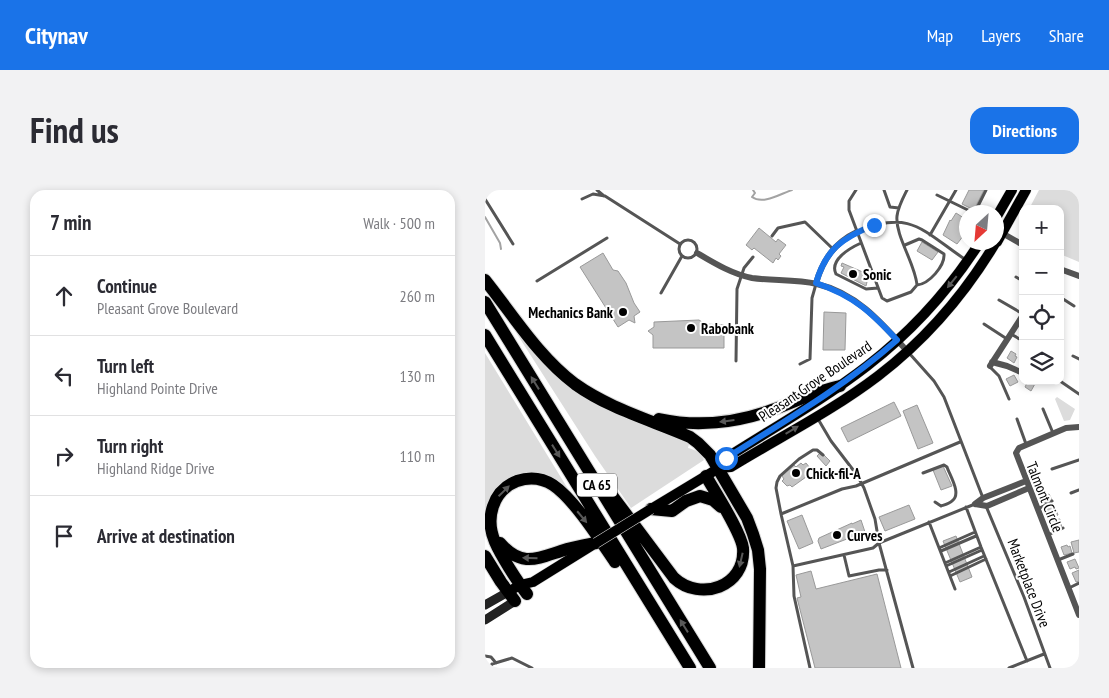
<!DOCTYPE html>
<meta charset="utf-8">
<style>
:root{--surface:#fff;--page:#f2f2f3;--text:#2b2b33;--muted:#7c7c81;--line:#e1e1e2;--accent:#1a73e8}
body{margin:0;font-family:"PT Sans Narrow",sans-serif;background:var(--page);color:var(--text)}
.controls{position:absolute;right:15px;top:15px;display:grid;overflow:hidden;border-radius:10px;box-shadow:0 2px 8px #0003}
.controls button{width:45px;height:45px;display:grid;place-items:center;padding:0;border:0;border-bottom:1px solid var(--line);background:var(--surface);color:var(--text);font:25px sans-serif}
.compass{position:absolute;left:474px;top:15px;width:45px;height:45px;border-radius:50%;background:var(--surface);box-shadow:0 2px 8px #0003;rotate:206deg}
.stop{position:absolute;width:15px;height:15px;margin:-11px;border:4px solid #1a73e8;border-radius:50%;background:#fff}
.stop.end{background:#1a73e8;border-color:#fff;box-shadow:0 1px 5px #0008}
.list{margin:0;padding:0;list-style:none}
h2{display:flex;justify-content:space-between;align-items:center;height:65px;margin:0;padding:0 20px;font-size:21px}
h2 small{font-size:16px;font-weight:400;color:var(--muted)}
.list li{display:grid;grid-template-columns:32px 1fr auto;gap:15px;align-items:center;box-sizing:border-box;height:80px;padding:0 20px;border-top:1px solid var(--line)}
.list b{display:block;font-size:19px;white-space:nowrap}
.list p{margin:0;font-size:16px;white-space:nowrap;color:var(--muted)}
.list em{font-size:16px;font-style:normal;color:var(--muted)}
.icon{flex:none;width:28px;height:28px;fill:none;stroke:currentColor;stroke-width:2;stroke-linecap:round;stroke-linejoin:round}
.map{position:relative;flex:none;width:594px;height:478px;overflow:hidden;border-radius:15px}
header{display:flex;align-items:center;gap:30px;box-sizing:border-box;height:70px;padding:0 25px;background:var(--accent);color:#fff}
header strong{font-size:24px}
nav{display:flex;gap:28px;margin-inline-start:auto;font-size:18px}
.intro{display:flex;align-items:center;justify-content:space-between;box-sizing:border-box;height:120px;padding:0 30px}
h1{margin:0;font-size:35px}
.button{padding:12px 22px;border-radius:15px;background:var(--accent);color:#fff;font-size:18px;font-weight:700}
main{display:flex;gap:30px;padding:0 30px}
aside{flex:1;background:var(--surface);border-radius:15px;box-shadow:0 2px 8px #0003}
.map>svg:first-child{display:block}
.green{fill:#dcdcdc}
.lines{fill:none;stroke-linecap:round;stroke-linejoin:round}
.stream{stroke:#a3a3a3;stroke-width:2}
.building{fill:#c4c4c4;stroke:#999}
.primary-casing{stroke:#dbdbdb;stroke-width:11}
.highway-casing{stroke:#dbdbdb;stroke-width:14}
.lane{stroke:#555;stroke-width:3}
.street{stroke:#555;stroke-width:6}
.secondary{stroke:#222;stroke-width:9}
.primary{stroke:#000;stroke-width:10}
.highway{stroke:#000;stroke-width:12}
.primary-bridge-casing{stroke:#dbdbdb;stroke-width:11;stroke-linecap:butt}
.primary-bridge{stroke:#000;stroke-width:10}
.oneway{fill:#595959}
.route{stroke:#1a73e8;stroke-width:6}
.poi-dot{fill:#000;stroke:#fff;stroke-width:2}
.labels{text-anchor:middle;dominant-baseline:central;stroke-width:4;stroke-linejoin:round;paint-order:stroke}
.shield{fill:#fff;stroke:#4c4c4c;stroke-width:1}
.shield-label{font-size:14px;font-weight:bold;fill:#000}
.poi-label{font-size:15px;font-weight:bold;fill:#000;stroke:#fff;text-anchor:start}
.street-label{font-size:15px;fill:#000;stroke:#fff}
</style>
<header>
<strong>Citynav</strong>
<nav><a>Map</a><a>Layers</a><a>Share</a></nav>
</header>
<div class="intro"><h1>Find us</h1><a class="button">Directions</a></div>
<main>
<aside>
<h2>7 min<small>Walk · 500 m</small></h2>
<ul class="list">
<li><svg class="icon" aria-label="ahead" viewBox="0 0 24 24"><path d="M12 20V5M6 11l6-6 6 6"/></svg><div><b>Continue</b><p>Pleasant Grove Boulevard</p></div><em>260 m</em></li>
<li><svg class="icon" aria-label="left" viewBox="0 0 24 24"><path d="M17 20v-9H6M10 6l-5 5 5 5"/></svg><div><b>Turn left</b><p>Highland Pointe Drive</p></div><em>130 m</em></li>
<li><svg class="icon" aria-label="right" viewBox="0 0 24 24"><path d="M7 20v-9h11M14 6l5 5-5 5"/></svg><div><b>Turn right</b><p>Highland Ridge Drive</p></div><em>110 m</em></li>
<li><svg class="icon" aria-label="arrive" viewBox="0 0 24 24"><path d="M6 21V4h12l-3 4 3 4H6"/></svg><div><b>Arrive at destination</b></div></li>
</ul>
</aside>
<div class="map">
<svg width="594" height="478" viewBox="0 0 594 478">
<rect width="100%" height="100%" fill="#fff"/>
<path class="green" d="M554,0H594V72L575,64V19H544Z
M25,133L60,174L191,245L204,254L203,258C211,260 216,263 219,270L146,318L110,266Z
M0,163L83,299L50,283L33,285L0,326Z
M572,207L590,219L585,230L579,231L570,209Z"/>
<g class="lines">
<path class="stream" d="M268,0L270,3L267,7C278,15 295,4 307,0
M0,27L15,53L16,59"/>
</g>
<path class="building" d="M484,0H499L489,20L477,14Z
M471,23L482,30V41L472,54L458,45L465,30L466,31Z
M274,38L291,52L293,49L301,55L294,64L296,66L293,70L291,68L288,73L269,58L267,60L261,55Z
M437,52L453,62L447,70L432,61Z
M118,63L128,80L133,81L141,93L149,113L155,122L149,126L150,133L144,130L133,137L95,77Z
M357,73L380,83L378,86L381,87L379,91L382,92L381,96L356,83L359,77L356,76Z
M339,122L361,123L360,160H338Z
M214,130L220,134L239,135V158H168V145L163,141L169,137V132Z
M526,161L531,164L530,166L532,167L529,173L522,168Z
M529,185L533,192L525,196L521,189Z
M543,191L551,192L546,201L540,197Z
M409,212L416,226L363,252L356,238Z
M432,215L448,253L433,259L418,221Z
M336,262L345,271L341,276L332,266Z
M316,273L318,275L321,273L325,278L322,280L324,281L320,285L321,287L307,297L305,295L302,296L297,291L299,289L297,286L309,275L311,277Z
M458,276L467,296L456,300L448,280Z
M561,302L562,305L564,304L567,310L560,313L556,304Z
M424,315L430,329L400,341L394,327Z
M569,315L573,325L570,326L569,324L564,326L561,318Z
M317,325L328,353L314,359L302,331Z
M575,329L577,338L568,339L567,330Z
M376,330L380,342L336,359L333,351L334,348L367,333V334Z
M471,346L487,387L475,392L458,351Z
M594,350V362L589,363L586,352Z
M582,355L583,357L585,356L587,363L579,365L576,357Z
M590,369L594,378L591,379L590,377L585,379L582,372Z
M594,380V391L591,392L587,383Z
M326,381L331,399L392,384L416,478H330L312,408L316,407L311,385Z"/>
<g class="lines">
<g class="primary-casing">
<path id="primary" d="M512,26L527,0
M512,52L541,0
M234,278L241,268C288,238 338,210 382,176C426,142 465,99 495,52
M166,319L234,278L246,277C295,247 347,221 393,186C440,150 480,104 511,52
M23,402L35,395L48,392L106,356"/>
</g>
<g class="highway-casing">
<path id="highway" d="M0,90C28,125 53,166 90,194C125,219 166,230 205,247L213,253L225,265L262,328L268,344L273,360L275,379L274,478
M0,112L225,478
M0,145L205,478
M174,229C211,237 251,233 287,220C310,212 331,201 355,196
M126,304L189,388C215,412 261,397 258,358C256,342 230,302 221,286
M166,319L187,321L201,311L215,306L228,310L236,317
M15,353C36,377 51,369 76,361C88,357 100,355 111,353
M0,366L16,392L30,411
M42,404C32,391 16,366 10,352C0,329 7,301 32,291C44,287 57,288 68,295C89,309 115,350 130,372"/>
</g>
<path class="lane" d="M112,0L119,6
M371,0L364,11V20L397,108L402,111L426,102L432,95C430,73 410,46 412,26C413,17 418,8 422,0
M399,0L405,17L414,18
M452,5L487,22L491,20L501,0
M0,9L28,54
M97,9L108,4L120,6L195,54
M373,42C425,18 439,42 481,70
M445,45L471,0
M287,46L293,38L320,32L348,59
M194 59a9 9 0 1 1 18 0a9 9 0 1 1-18 0Z
M376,53C365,58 344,70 351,84L381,99L393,98
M420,55L434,49L437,50L459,64C460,76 444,94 432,95
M531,87L538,91
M52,91L122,48
M176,103L197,66
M575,107L589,116
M514,110L538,124
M499,134L522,149
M526,144L538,151
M424,163L449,191L459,207L498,308
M588,166L594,169
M251,171L252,99L259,78L268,67
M315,174L325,169L327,108L331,94
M505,177L514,186L524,209
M575,191L594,204
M558,219L568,243
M333,229L346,251L372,285L379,298L390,329L394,353L428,478
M532,229L541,254
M567,279L594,270
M438,283L459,275L462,277C465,286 477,304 467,311C464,314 459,315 456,316L450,312
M586,303L594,300
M501,316L539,407L565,478
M481,317L496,357L542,471
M553,319L567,311
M296,324L357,299L371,296L475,252
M444,332L470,399
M563,345L578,338
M454,358L490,342
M456,361L491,346
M359,365L364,386L394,380H402
M573,370L588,364
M460,373L496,357
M308,376L388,358L394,353L490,314
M461,376L497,360
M464,382L499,366
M465,386L501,369
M584,398L594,393
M0,466L6,467L11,473
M5,478L7,474L27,468L47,478
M325,478L309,406L308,376L296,324L291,298L292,292L295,286L314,269L328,260H332L338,265
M524,478L559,464"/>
<path class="street" d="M517,43L538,55
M212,63C229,73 247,84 267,88C288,91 311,89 332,94C371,103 396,132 422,161
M575,79L594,86
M331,93C338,70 349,53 372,42
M507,172L522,176L538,183
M505,176L538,125
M594,237L581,238L534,258L531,263L594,425
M490,314L502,316L544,298
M490,314L498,308L541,291"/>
<path class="secondary" d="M0,415L23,402
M0,430L30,411"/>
<use href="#primary" class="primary"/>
<use href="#highway" class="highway"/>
<g class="primary-bridge-casing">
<path id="primary-bridge" d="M111,353L166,319"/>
</g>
<use href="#primary-bridge" class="primary-bridge"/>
</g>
<defs><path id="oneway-solid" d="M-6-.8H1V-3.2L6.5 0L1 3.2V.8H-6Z" transform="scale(1.25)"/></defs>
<g class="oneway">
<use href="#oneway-solid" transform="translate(467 92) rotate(129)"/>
<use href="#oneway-solid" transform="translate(50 193) rotate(-122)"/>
<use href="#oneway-solid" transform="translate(242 231) rotate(173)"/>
<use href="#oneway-solid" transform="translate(307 240) rotate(-31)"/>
<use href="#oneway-solid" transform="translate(71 261) rotate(58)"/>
<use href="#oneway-solid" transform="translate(19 301) rotate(-44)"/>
<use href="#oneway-solid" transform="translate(97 327) rotate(50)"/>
<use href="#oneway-solid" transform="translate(45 368) rotate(-178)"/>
<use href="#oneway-solid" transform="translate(256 370) rotate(103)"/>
<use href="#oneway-solid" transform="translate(199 436) rotate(-122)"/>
</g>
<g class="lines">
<path class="route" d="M241,268C300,231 360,196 412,150C386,122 369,106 331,93C341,59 357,48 389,35"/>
</g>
<g class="poi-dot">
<circle cx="368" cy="84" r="5"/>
<circle cx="138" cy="122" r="5"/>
<circle cx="206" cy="138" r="5"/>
<circle cx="311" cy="283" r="5"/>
<circle cx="352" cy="345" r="5"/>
</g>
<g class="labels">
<rect class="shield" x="92" y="283.5" width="40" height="23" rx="4"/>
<g class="shield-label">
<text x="112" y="295">CA 65</text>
</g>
<g class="poi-label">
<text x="378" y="84">Sonic</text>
<text x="128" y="122" text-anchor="end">Mechanics Bank</text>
<text x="216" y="138">Rabobank</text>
<text x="321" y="283">Chick-fil-A</text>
<text x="362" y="345">Curves</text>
</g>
<g class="street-label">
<text transform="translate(330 191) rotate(-34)">Pleasant Grove Boulevard</text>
<text transform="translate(560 307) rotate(68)">Talmont Circle</text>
<text transform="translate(544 393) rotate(69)">Marketplace Drive</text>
</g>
</g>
</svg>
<div class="controls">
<button>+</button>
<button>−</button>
<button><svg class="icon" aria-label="locate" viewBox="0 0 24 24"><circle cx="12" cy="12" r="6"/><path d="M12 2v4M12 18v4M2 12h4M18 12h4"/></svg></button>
<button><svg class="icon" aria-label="layers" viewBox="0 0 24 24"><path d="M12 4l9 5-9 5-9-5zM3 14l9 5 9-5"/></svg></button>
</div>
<svg class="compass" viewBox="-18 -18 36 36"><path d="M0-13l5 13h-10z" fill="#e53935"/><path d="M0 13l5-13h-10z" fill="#7c7c81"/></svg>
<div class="stop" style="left:241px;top:268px"></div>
<div class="stop end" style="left:389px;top:35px"></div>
</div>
</main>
